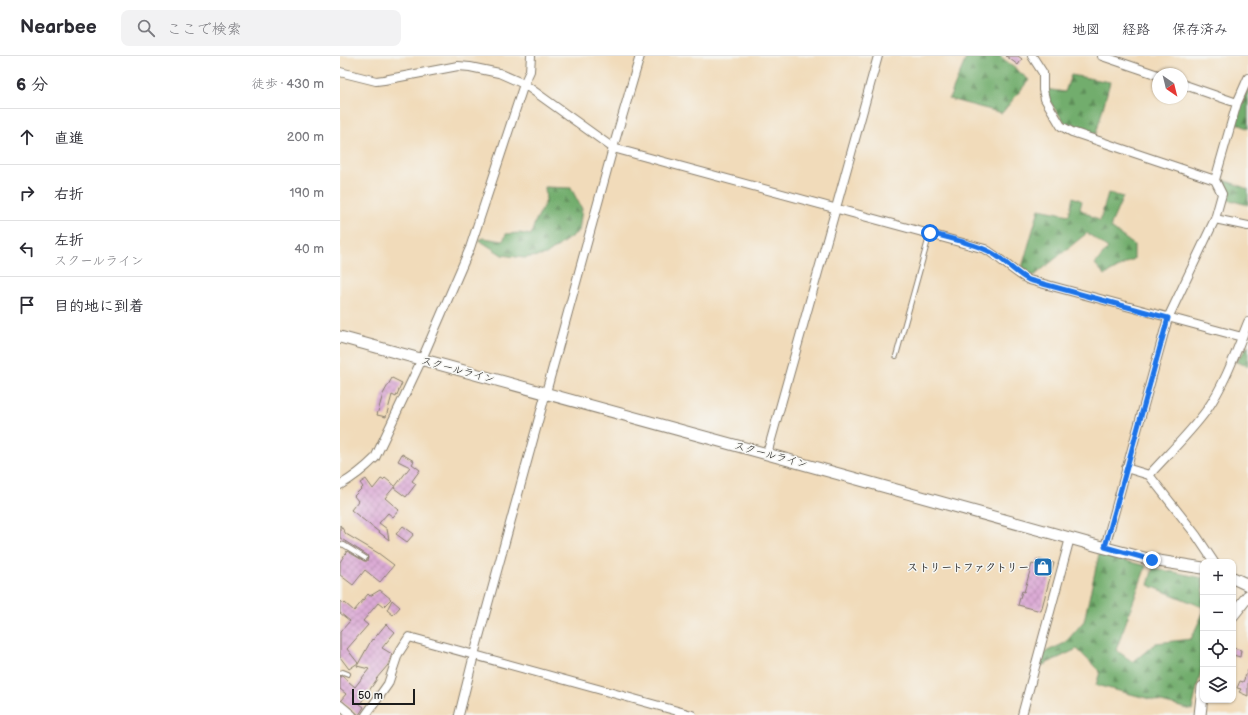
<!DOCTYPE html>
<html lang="ja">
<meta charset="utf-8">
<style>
:root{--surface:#fff;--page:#f2f2f3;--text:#2b2b33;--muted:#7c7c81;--line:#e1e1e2}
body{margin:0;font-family:"Balsamiq Sans","Klee One",sans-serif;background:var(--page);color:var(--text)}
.controls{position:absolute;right:12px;bottom:12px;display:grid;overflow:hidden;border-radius:8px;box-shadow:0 1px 3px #0004}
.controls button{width:36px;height:36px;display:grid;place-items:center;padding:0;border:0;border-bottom:1px solid var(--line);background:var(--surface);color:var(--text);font:20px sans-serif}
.compass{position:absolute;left:812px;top:12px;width:36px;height:36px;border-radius:50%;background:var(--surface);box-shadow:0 1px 3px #0004;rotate:145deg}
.scale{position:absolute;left:12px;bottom:10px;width:63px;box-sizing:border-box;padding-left:4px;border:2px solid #1c1c1c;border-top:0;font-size:11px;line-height:14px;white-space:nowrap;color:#1c1c1c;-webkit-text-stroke:3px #f6f6f2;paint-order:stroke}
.stop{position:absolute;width:12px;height:12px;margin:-9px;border:3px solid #1a73e8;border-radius:50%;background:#fff}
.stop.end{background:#1a73e8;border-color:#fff;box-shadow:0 1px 4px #0008}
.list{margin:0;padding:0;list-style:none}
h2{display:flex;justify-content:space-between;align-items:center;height:52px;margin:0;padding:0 16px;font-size:17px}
h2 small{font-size:13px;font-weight:400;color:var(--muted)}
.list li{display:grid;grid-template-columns:26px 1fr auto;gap:12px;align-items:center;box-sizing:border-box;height:56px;padding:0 16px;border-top:1px solid var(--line)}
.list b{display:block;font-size:15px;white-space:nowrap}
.list p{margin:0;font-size:13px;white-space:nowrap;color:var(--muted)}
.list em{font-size:13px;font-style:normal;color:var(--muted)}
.icon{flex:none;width:22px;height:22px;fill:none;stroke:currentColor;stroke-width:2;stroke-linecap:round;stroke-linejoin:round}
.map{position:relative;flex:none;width:908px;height:659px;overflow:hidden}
header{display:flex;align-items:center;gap:24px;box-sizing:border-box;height:56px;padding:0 20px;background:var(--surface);border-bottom:1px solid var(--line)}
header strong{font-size:19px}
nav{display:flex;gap:22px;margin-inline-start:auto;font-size:14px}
.search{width:280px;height:36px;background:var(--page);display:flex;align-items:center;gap:10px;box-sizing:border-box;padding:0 14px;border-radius:8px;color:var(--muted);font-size:15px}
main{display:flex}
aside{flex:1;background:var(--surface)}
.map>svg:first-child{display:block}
.forest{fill:url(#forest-firs);stroke:#476444}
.building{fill:url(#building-cross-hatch)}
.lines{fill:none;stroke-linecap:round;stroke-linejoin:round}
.service-casing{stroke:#867c6b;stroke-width:6}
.minor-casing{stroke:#867c6b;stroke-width:10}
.tertiary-casing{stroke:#867c6b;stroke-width:13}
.service{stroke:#fff;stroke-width:4}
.minor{stroke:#fff;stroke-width:8}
.tertiary{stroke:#fff;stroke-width:11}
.route{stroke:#1a73e8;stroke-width:5}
.labels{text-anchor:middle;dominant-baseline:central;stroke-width:3;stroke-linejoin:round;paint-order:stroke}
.street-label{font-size:11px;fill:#1c1c1c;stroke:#f6f6f2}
.poi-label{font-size:11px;font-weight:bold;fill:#1c1c1c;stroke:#f6f6f2;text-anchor:end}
</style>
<header>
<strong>Nearbee</strong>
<div class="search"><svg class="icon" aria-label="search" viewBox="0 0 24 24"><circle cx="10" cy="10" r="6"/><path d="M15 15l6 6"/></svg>ここで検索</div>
<nav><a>地図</a><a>経路</a><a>保存済み</a></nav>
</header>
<main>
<aside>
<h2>6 分<small>徒歩 · 430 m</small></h2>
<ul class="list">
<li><svg class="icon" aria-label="ahead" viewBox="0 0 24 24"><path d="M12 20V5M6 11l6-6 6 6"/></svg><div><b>直進</b></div><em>200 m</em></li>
<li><svg class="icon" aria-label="right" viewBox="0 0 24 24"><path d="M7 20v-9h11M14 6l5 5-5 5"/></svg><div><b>右折</b></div><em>190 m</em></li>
<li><svg class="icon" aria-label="left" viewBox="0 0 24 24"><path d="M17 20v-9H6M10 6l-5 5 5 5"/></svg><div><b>左折</b><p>スクールライン</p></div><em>40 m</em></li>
<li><svg class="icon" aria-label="arrive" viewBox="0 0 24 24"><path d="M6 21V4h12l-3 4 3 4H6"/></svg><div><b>目的地に到着</b></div></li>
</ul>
</aside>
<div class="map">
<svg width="908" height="659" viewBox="0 0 908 659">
<defs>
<pattern id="forest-firs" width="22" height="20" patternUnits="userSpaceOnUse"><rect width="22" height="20" fill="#72ad6d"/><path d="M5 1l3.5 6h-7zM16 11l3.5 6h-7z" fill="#5d8c59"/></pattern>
<pattern id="building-cross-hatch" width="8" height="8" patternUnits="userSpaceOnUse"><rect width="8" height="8" fill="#dcabd5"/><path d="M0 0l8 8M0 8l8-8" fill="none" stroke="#bc93b6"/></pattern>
</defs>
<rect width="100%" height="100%" fill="#f6f6f2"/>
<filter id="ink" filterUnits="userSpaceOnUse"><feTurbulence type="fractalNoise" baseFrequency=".025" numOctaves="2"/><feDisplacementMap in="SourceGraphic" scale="8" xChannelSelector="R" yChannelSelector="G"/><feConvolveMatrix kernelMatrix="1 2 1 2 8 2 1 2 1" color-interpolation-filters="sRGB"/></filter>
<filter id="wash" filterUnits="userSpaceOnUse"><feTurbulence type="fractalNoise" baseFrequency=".012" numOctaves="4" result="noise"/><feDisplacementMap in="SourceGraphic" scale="16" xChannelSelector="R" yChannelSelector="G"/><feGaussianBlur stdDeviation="0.9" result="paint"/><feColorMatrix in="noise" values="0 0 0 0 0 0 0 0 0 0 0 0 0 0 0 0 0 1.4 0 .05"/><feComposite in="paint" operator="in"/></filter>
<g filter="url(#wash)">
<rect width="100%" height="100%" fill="#f1dbba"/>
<path class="forest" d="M627,0H660L689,24L662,57L609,43Z
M731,19L770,26L756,78L726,68L712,49L705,33L725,36Z
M908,33V73L895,66L902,46Z
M879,122L908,133V149L885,143Z
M205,131L231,132L242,153L239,175L206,199L184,202L162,199L139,184L144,182L163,185L166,178L179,177L191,179L195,166L206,145Z
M768,137L783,141L771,168V172L794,189V203L765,219L755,208L768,192L747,177L694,220L681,215L699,153L729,159L733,141L742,145L740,153L760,165Z
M908,290V310L896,306Z
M759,498L806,510L776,594L793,606L816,587L851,583L863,557V606L852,654L756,629L760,616L737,593L699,611L701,598L725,587L744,565Z
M813,512L863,522V551L808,529Z"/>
<g id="blocks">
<path class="building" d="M666,0H678L682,3L678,9Z
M52,322L62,327L56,341L52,339L46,361L37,359L43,338Z
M62,398L74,405L72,408L80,414L72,425L76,428L66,441L54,432L70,411L58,405Z
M45,422L55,430L45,442L59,454L53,461L48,457L39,467L47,473L49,484L11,454L18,445L14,440L23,431L20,427L26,423L33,433L41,423L43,424Z
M0,469L6,478L38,497L54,509L40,526L25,514L13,529L0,519V506L7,495L24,505H27L28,502L27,499L0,482Z
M63,470L74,478L67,486L56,478Z
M697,503L714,507L701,555L678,549L682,535L684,536L692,508L696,509Z
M40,534L51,543L43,551L38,547L23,565L28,569L7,593L18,607L9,613L0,601V576L10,565L0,557V545L4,548L5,547L14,555L28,538L30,540Z
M52,544L60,551L53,559L47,554Z
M46,568L55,576L42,592L52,598L48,609L36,623H37L20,648L24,651L19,659L1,644L6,638L0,633V620H2L15,631L29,613L17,610L32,583L33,584Z
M893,592L901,594L900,601L893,599Z
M908,614V640L899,636L901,633L897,632L900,625L903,626Z"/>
</g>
</g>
<g filter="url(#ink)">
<use href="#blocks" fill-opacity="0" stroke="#867c6b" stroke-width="1"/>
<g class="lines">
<g class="service-casing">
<path id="service" d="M556,300L590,177
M0,488L4,489L25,502
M0,617L3,616L8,618"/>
</g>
<g class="minor-casing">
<path id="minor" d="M692,0L703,17V34L705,43L721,70L732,76L875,124
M762,0L818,19
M0,16L36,25L44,24L118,10L130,11L159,17L184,28L273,92L645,193C661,202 673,216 689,224L902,281
M842,28L897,47
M875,163L908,170
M427,398L496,152L538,0
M786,412L809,419L856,479L874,506
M809,419C828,398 849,378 866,355C885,328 896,296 908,266
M0,429C14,421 23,414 35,402L82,303L130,192L184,28L190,15L191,0
M765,491L828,262L875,163L882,138L875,124L897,47L908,22
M0,649L12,659
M26,659L48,628L58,598L69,581L352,659
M119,659L134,599L273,92L300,0
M682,659L730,482"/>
</g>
<g class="tertiary-casing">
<path id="tertiary" d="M0,281L427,398L758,490L812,504L863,512
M893,522L908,529
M893,559L908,540
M860,659L863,631"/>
</g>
<use href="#service" class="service"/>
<use href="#minor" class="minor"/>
<use href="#tertiary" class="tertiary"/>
</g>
</g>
<g class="lines" filter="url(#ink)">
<path class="route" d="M590,177C608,182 637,188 652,197C665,204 675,217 689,224L828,262L765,491L812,504"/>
</g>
<defs>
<g id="shop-square" transform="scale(1)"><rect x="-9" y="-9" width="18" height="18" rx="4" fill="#1f6fb2" stroke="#f6f6f2"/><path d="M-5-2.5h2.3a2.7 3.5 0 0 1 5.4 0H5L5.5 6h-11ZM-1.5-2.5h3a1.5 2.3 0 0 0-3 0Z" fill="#fff"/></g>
</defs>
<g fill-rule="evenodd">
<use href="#shop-square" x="703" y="511"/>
</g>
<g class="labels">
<g class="street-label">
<text transform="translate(118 314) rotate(15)">スクールライン</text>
<text transform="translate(431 399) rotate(15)">スクールライン</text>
</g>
<g class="poi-label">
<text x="689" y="511">ストリートファクトリー</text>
</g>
</g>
</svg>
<div class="controls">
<button>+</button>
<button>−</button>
<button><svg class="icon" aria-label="locate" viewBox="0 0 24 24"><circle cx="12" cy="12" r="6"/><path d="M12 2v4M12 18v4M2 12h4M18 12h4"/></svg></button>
<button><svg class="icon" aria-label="layers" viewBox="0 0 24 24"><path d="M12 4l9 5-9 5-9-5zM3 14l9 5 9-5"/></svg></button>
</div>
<svg class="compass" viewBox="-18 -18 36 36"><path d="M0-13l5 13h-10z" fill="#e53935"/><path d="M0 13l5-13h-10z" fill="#7c7c81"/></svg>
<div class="scale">50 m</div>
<div class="stop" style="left:590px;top:177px"></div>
<div class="stop end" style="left:812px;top:504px"></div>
</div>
</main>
